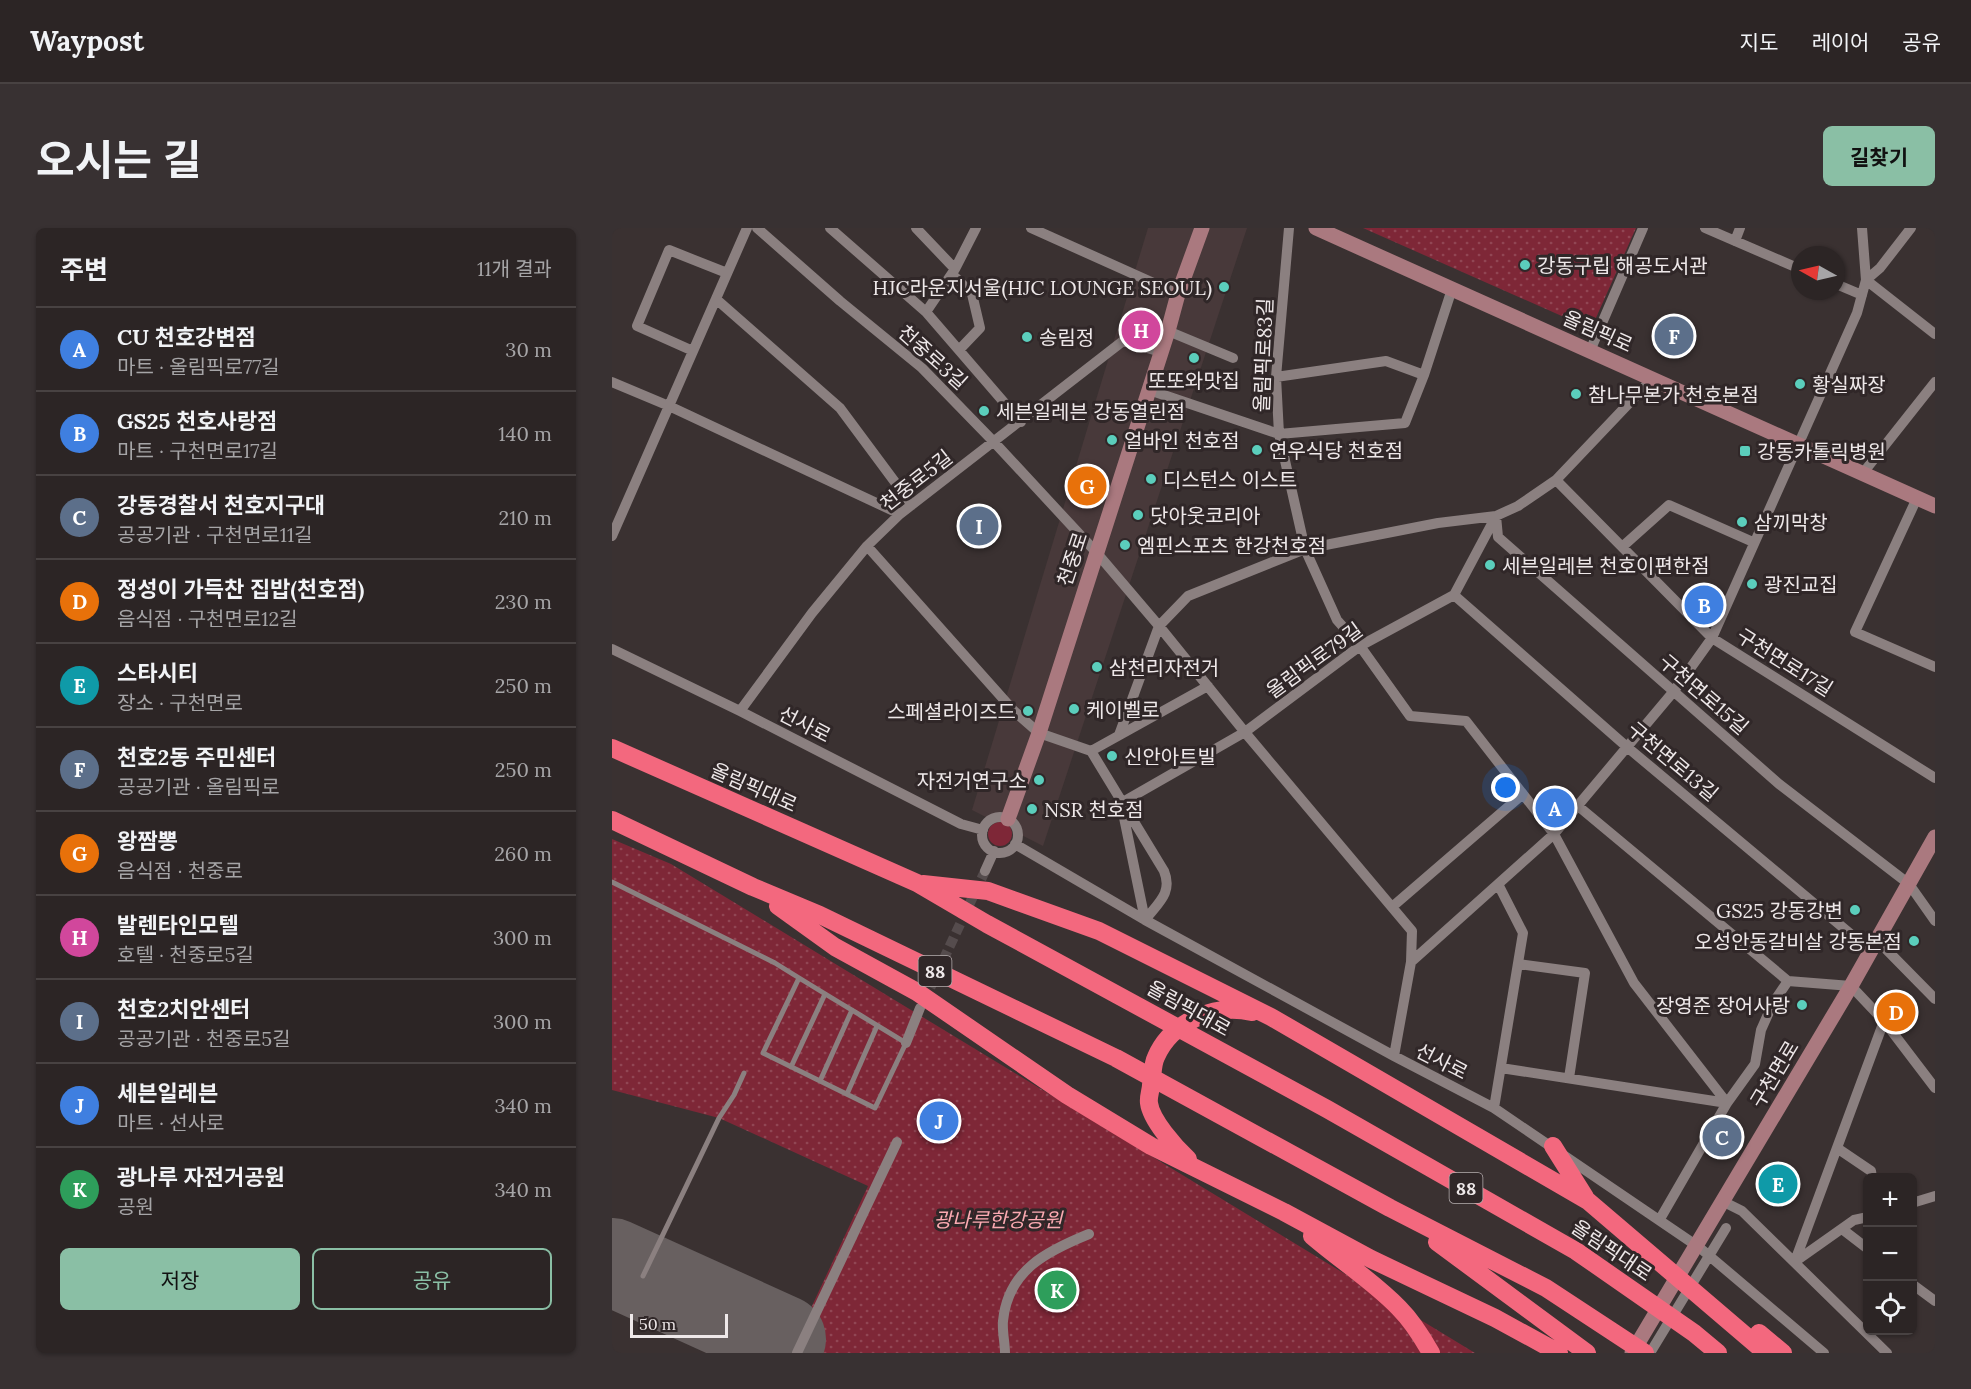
<!DOCTYPE html>
<html lang="ko">
<meta charset="utf-8">
<style>
:root{--surface:#2c2525;--page:#383132;--text:#f1f3f6;--muted:#a6a5a7;--line:#484242;--accent:#8abfa5}
body{margin:0;font-family:Lora,"Noto Sans KR",serif;background:var(--page);color:var(--text)}
.controls{position:absolute;right:18px;bottom:18px;display:grid;overflow:hidden;border-radius:9px;box-shadow:0 2px 4px #0004}
.controls button{width:54px;height:54px;display:grid;place-items:center;padding:0;border:0;border-bottom:2px solid var(--line);background:var(--surface);color:var(--text);font:30px sans-serif}
.compass{position:absolute;left:1179px;top:18px;width:54px;height:54px;border-radius:50%;background:var(--surface);box-shadow:0 2px 4px #0004;rotate:278deg}
.scale{position:absolute;left:18px;bottom:15px;width:98px;box-sizing:border-box;padding-left:6px;border:3px solid #eee8e9;border-top:0;font-size:16px;line-height:21px;white-space:nowrap;color:#eee8e9;-webkit-text-stroke:4px #302728;paint-order:stroke}
.you{position:absolute;left:894px;top:560px;width:21px;height:21px;margin:-15px;border:4px solid #fff;border-radius:50%;background:#1a73e8;box-shadow:0 0 0 9px #1a73e833}
.badge{display:grid;place-items:center;width:39px;height:39px;border-radius:50%;background:var(--accent);color:#fff;font-size:20px;font-weight:700}
.pin{position:absolute;translate:-50% -50%;border:3px solid #fff;box-shadow:0 2px 6px #0006}
.list{margin:0;padding:0;list-style:none}
h2{display:flex;justify-content:space-between;align-items:center;height:78px;margin:0;padding:0 24px;font-size:26px}
h2 small{font-size:20px;font-weight:400;color:var(--muted)}
.list li{display:grid;grid-template-columns:39px 1fr auto;gap:18px;align-items:center;box-sizing:border-box;height:84px;padding:0 24px;border-top:2px solid var(--line)}
.list b{display:block;font-size:22px;white-space:nowrap}
.list p{margin:0;font-size:20px;white-space:nowrap;color:var(--muted)}
.list em{font-size:20px;font-style:normal;color:var(--muted)}
.actions{display:flex;gap:12px;padding:18px 24px}
.actions a{flex:1;padding:14px 0;border:2px solid var(--accent);border-radius:9px;text-align:center;font-size:21px;color:var(--accent)}
.actions .main{background:var(--accent);color:#111}
.icon{flex:none;width:33px;height:33px;fill:none;stroke:currentColor;stroke-width:2;stroke-linecap:round;stroke-linejoin:round}
.map{position:relative;flex:none;width:1323px;height:1125px;overflow:hidden;border-radius:9px}
header{display:flex;align-items:center;gap:36px;box-sizing:border-box;height:84px;padding:0 30px;background:var(--surface);border-bottom:2px solid var(--line)}
header strong{font-size:28px}
nav{display:flex;gap:33px;margin-inline-start:auto;font-size:21px}
.intro{display:flex;align-items:center;justify-content:space-between;box-sizing:border-box;height:144px;padding:0 36px}
h1{margin:0;font-size:42px}
.button{padding:15px 27px;border-radius:9px;background:var(--accent);color:#111;font-size:21px;font-weight:700}
main{display:flex;gap:36px;padding:0 36px}
aside{flex:1;background:var(--surface);border-radius:9px;box-shadow:0 2px 4px #0004}
.map>svg:first-child{display:block}
.built{fill:#48393a}
.grass{fill:#7e2737}
.park{fill:url(#park-dots)}
.lines{fill:none;stroke-linecap:round;stroke-linejoin:round}
.runway{stroke:#686060;stroke-width:88}
.street-tunnel{stroke:#554c4d;stroke-width:10;stroke-dasharray:10 5;stroke-linecap:butt}
.lane{stroke:#8b8080;stroke-width:5}
.street{stroke:#8b8080;stroke-width:10}
.secondary{stroke:#aa797f;stroke-width:15}
.highway{stroke:#f3687e;stroke-width:18}
.poi-dot{fill:#5bcebc;stroke:#302728;stroke-width:2}
.labels{text-anchor:middle;dominant-baseline:central;stroke-width:6;stroke-linejoin:round;paint-order:stroke}
.shield{fill:#302728;stroke:#b5aeaf;stroke-width:1.5}
.shield-label{font-size:18px;font-weight:bold;fill:#eee8e9}
.poi-label{font-size:20px;fill:#eee8e9;stroke:#302728;text-anchor:start}
.street-label{font-size:20px;fill:#eee8e9;stroke:#302728}
.park-label{font-size:20px;font-style:italic;fill:#fcaab2;stroke:#302728}
</style>
<header>
<strong>Waypost</strong>
<nav><a>지도</a><a>레이어</a><a>공유</a></nav>
</header>
<div class="intro"><h1>오시는 길</h1><a class="button">길찾기</a></div>
<main>
<aside>
<h2>주변<small>11개 결과</small></h2>
<ul class="list">
<li><span class="badge" style="background:#3f7fe0">A</span><div><b>CU 천호강변점</b><p>마트 · 올림픽로77길</p></div><em>30 m</em></li>
<li><span class="badge" style="background:#3f7fe0">B</span><div><b>GS25 천호사랑점</b><p>마트 · 구천면로17길</p></div><em>140 m</em></li>
<li><span class="badge" style="background:#5c6f8a">C</span><div><b>강동경찰서 천호지구대</b><p>공공기관 · 구천면로11길</p></div><em>210 m</em></li>
<li><span class="badge" style="background:#e8710a">D</span><div><b>정성이 가득찬 집밥(천호점)</b><p>음식점 · 구천면로12길</p></div><em>230 m</em></li>
<li><span class="badge" style="background:#0f9aa8">E</span><div><b>스타시티</b><p>장소 · 구천면로</p></div><em>250 m</em></li>
<li><span class="badge" style="background:#5c6f8a">F</span><div><b>천호2동 주민센터</b><p>공공기관 · 올림픽로</p></div><em>250 m</em></li>
<li><span class="badge" style="background:#e8710a">G</span><div><b>왕짬뽕</b><p>음식점 · 천중로</p></div><em>260 m</em></li>
<li><span class="badge" style="background:#d1479c">H</span><div><b>발렌타인모텔</b><p>호텔 · 천중로5길</p></div><em>300 m</em></li>
<li><span class="badge" style="background:#5c6f8a">I</span><div><b>천호2치안센터</b><p>공공기관 · 천중로5길</p></div><em>300 m</em></li>
<li><span class="badge" style="background:#3f7fe0">J</span><div><b>세븐일레븐</b><p>마트 · 선사로</p></div><em>340 m</em></li>
<li><span class="badge" style="background:#2e9e5b">K</span><div><b>광나루 자전거공원</b><p>공원</p></div><em>340 m</em></li>
</ul>
<div class="actions"><a class="main">저장</a><a>공유</a></div>
</aside>
<div class="map">
<svg width="1323" height="1125" viewBox="0 0 1323 1125">
<defs>
<pattern id="park-dots" width="8" height="8" patternUnits="userSpaceOnUse" patternTransform="scale(1.5)"><rect width="8" height="8" fill="#7e2737"/><path d="M2 2h.1M6 6h.1" fill="none" stroke="#914654" stroke-width="1.8" stroke-linecap="round"/></pattern>
</defs>
<rect width="100%" height="100%" fill="#3a3131"/>
<path class="built" d="M536,0H635L431,618L360,582Z"/>
<path class="grass" d="M376 606a12 12 0 1 1 24 0a12 12 0 1 1-24 0Z"/>
<path class="park" d="M751,0H1024L979,101Z
M0,611L59,636L863,1125H178L256,958L107,890L0,862Z"/>
<g class="lines">
<path class="runway" d="M0,1034L170,1111"/>
<path class="street-tunnel" d="M312,773L373,643"/>
<path class="lane" d="M0,654L163,735C206,762 250,788 294,815L263,880L151,825L187,750
M179,839L213,766
M208,853L240,782
M235,866L265,798
M31,1048L107,890L122,867L132,845"/>
<path class="street" d="M145,0L228,73L310,140L382,214L484,324L547,398L636,508L800,703L799,734L782,828
M218,0L314,84L409,194
M304,0L343,41
M419,0L566,66
M677,0L664,149L667,206L693,321L725,392L748,418L798,488L854,493L942,606L1022,755L1115,875
M1093,0L1188,41
M1299,0L1268,40L1254,52L1323,106
M1123,13L1128,0
M340,46L360,66L368,100L347,122
M1224,56L1250,67
M104,71L228,180L300,277
M314,84L343,41L364,0
M556,103L621,130
M81,123L25,98L57,22L115,45
M978,123L1031,0
M664,149L774,133L812,147
M0,154L57,178L288,286
M537,162L667,206L793,195L812,147L840,61
M1251,245L1323,154
M944,252L1100,410L1323,550
M1305,270L1243,404L1323,439
M884,288L886,309L1167,556L1297,656L1323,693
M0,308L135,0
M255,318L402,483L427,505L479,523L552,643C561,665 546,675 533,692
M1010,319L1057,277L1141,314
M842,367L1015,519L1259,723
M0,421L128,483L349,596L371,602
M128,483L200,385L255,318L288,286L511,113L549,124
M507,507L547,398L576,368L693,321L826,295L884,288L906,278L944,252L1040,151
M479,523L596,458
M966,578L1176,753
M370 607a18 18 0 1 1 36 0a18 18 0 1 1-36 0Z
M403,616L533,692L782,828L882,880L1088,1020L1212,1125
M373,643L382,623
M780,679L911,566
M533,692L509,575L633,504L748,418L842,367L884,288
M1265,712L1323,771
M799,734L942,606L1062,463L1100,410L1245,85L1254,52L1250,0
M906,736L973,745L957,850
M294,815L308,780
M889,840L1115,875
M882,880L911,705L886,656
M1225,920L1259,943L1260,950
M1110,973L1130,983L1275,1125
M1300,975L1323,968
M1048,991L1115,875L1143,836L1149,802L1161,775L1176,753L1239,758L1272,793L1323,860
M1230,1001L1256,1021
M1183,1033L1272,793
M1184,1033L1242,992L1256,989
M1300,1056L1323,1073
M185,1125L285,914
M393,1125C393,1115 390,1103 391,1093C396,1042 435,1023 477,1006
M1038,1125L1114,1000"/>
<path class="secondary" d="M704,0L1323,278
M396,591L427,505L556,103L566,66L590,0
M1020,1125L1239,758L1323,609"/>
<path class="highway" d="M0,520L305,655L375,696L715,881L964,1023L1082,1105L1106,1125
M0,592L141,659L208,687L504,830L778,980L934,1060L1033,1125
M311,656L376,663L487,703L659,789L976,973L1154,1125
M166,678L223,719L305,764L455,867L539,918L672,984L759,1031L883,1090L947,1125
M941,918L973,969
M576,931C563,919 539,892 537,875C536,869 539,862 539,857C541,848 540,837 544,829C559,794 603,775 640,784
M700,1008C729,1033 761,1053 787,1080C800,1093 810,1109 819,1125
M825,1014L975,1125
M1147,1105L1171,1125"/>
</g>
<g class="poi-dot">
<circle cx="913" cy="37" r="6"/>
<circle cx="612" cy="59" r="6"/>
<circle cx="415" cy="109" r="6"/>
<circle cx="582" cy="130" r="6"/>
<circle cx="1188" cy="156" r="6"/>
<circle cx="964" cy="166" r="6"/>
<circle cx="372" cy="183" r="6"/>
<circle cx="500" cy="212" r="6"/>
<circle cx="645" cy="222" r="6"/>
<rect x="1127" y="217" width="12" height="12" rx="3"/>
<circle cx="539" cy="251" r="6"/>
<circle cx="526" cy="287" r="6"/>
<circle cx="1130" cy="294" r="6"/>
<circle cx="513" cy="317" r="6"/>
<circle cx="878" cy="337" r="6"/>
<circle cx="1140" cy="356" r="6"/>
<circle cx="485" cy="439" r="6"/>
<circle cx="462" cy="481" r="6"/>
<circle cx="416" cy="483" r="6"/>
<circle cx="500" cy="528" r="6"/>
<circle cx="427" cy="552" r="6"/>
<circle cx="420" cy="581" r="6"/>
<circle cx="1243" cy="682" r="6"/>
<circle cx="1302" cy="713" r="6"/>
<circle cx="1190" cy="777" r="6"/>
</g>
<g class="labels">
<g class="shield">
<rect x="306.5" y="728" width="33" height="30" rx="4.5"/>
<rect x="837.5" y="945" width="33" height="30" rx="4.5"/>
</g>
<g class="shield-label">
<text x="323" y="743">88</text>
<text x="854" y="960">88</text>
</g>
<g class="poi-label">
<text x="925" y="37">강동구립 해공도서관</text>
<text x="600" y="59" text-anchor="end">HJC라운지서울(HJC LOUNGE SEOUL)</text>
<text x="427" y="109">송림정</text>
<text x="582" y="152" text-anchor="middle">또또와맛집</text>
<text x="1200" y="156">황실짜장</text>
<text x="976" y="166">참나무본가 천호본점</text>
<text x="384" y="183">세븐일레븐 강동열린점</text>
<text x="512" y="212">얼바인 천호점</text>
<text x="657" y="222">연우식당 천호점</text>
<text x="1145" y="223">강동카톨릭병원</text>
<text x="551" y="251">디스턴스 이스트</text>
<text x="538" y="287">닷아웃코리아</text>
<text x="1142" y="294">삼끼막창</text>
<text x="525" y="317">엠핀스포츠 한강천호점</text>
<text x="890" y="337">세븐일레븐 천호이편한점</text>
<text x="1152" y="356">광진교집</text>
<text x="497" y="439">삼천리자전거</text>
<text x="474" y="481">케이벨로</text>
<text x="404" y="483" text-anchor="end">스페셜라이즈드</text>
<text x="512" y="528">신안아트빌</text>
<text x="415" y="552" text-anchor="end">자전거연구소</text>
<text x="432" y="581">NSR 천호점</text>
<text x="1231" y="682" text-anchor="end">GS25 강동강변</text>
<text x="1290" y="713" text-anchor="end">오성안동갈비살 강동본점</text>
<text x="1178" y="777" text-anchor="end">장영준 장어사랑</text>
</g>
<g class="street-label">
<text transform="translate(986 103) rotate(24)">올림픽로</text>
<text transform="translate(651 127) rotate(-88)">올림픽로83길</text>
<text transform="translate(321 129) rotate(42)">천중로3길</text>
<text transform="translate(304 252) rotate(-38)">천중로5길</text>
<text transform="translate(460 331) rotate(-72)">천중로</text>
<text transform="translate(702 432) rotate(-36)">올림픽로79길</text>
<text transform="translate(1173 434) rotate(32)">구천면로17길</text>
<text transform="translate(1092 466) rotate(41)">구천면로15길</text>
<text transform="translate(193 496) rotate(27)">선사로</text>
<text transform="translate(1061 533) rotate(40)">구천면로13길</text>
<text transform="translate(142 559) rotate(24)">올림픽대로</text>
<text transform="translate(577 780) rotate(29)">올림픽대로</text>
<text transform="translate(830 833) rotate(27)">선사로</text>
<text transform="translate(1162 846) rotate(-59)">구천면로</text>
<text transform="translate(1000 1022) rotate(34)">올림픽대로</text>
</g>
<g class="park-label">
<text x="386" y="991">광나루한강공원</text>
</g>
</g>
</svg>
<div class="controls">
<button>+</button>
<button>−</button>
<button><svg class="icon" aria-label="locate" viewBox="0 0 24 24"><circle cx="12" cy="12" r="6"/><path d="M12 2v4M12 18v4M2 12h4M18 12h4"/></svg></button>
</div>
<svg class="compass" viewBox="-18 -18 36 36"><path d="M0-13l5 13h-10z" fill="#e53935"/><path d="M0 13l5-13h-10z" fill="#a6a5a7"/></svg>
<div class="scale">50 m</div>
<div class="you"></div>
<div class="pin badge" style="left:943px;top:580px;background:#3f7fe0">A</div>
<div class="pin badge" style="left:1092px;top:377px;background:#3f7fe0">B</div>
<div class="pin badge" style="left:1110px;top:909px;background:#5c6f8a">C</div>
<div class="pin badge" style="left:1284px;top:784px;background:#e8710a">D</div>
<div class="pin badge" style="left:1166px;top:956px;background:#0f9aa8">E</div>
<div class="pin badge" style="left:1062px;top:108px;background:#5c6f8a">F</div>
<div class="pin badge" style="left:475px;top:258px;background:#e8710a">G</div>
<div class="pin badge" style="left:529px;top:102px;background:#d1479c">H</div>
<div class="pin badge" style="left:367px;top:298px;background:#5c6f8a">I</div>
<div class="pin badge" style="left:327px;top:893px;background:#3f7fe0">J</div>
<div class="pin badge" style="left:445px;top:1062px;background:#2e9e5b">K</div>
</div>
</main>
